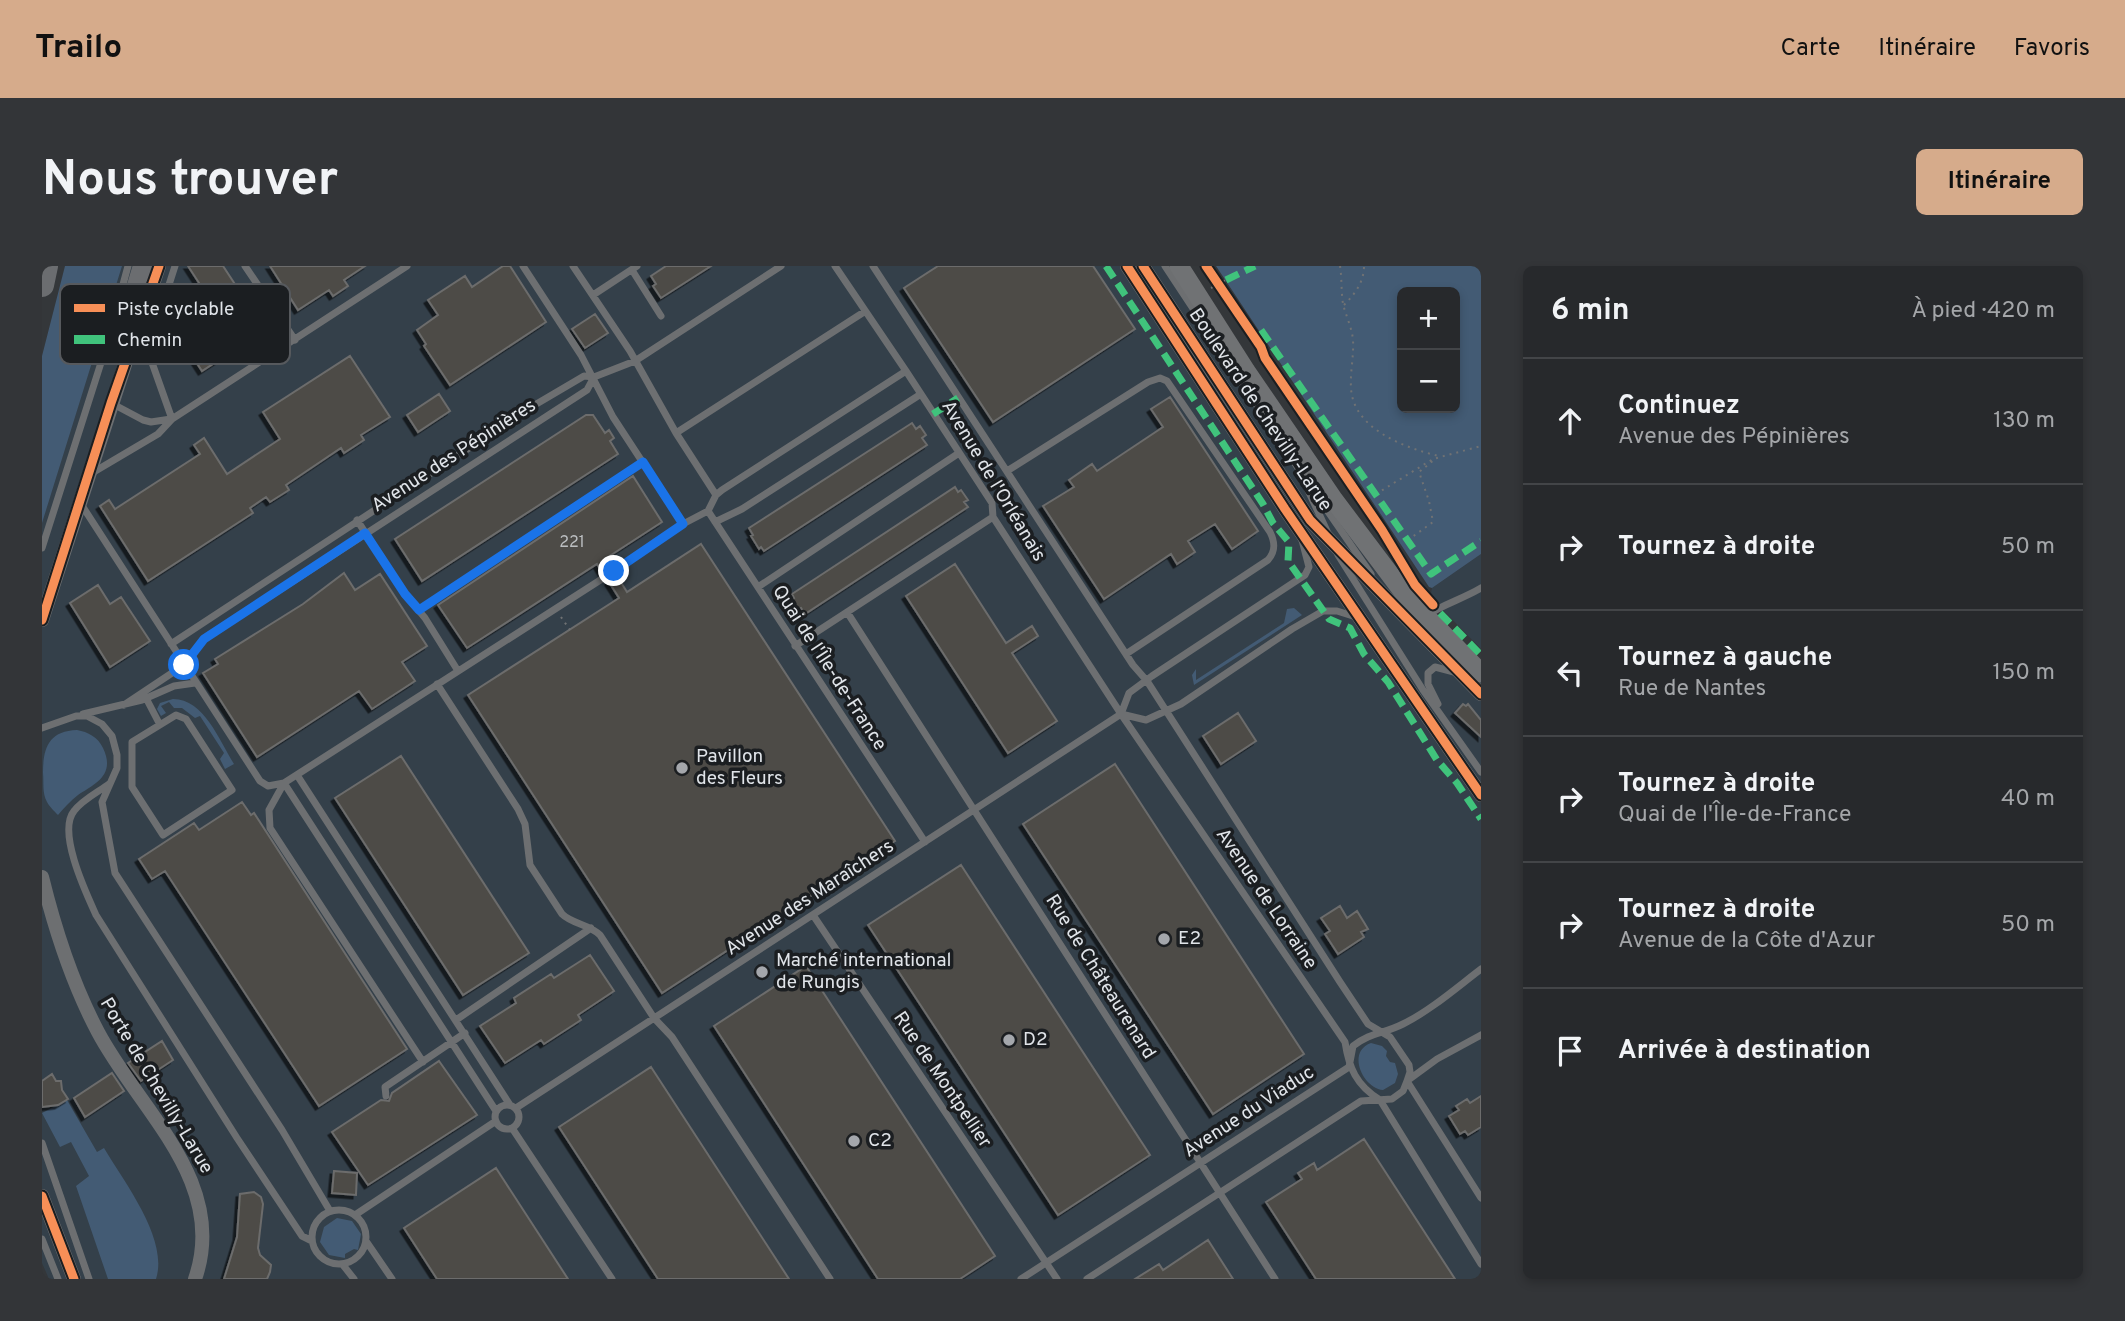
<!DOCTYPE html>
<html lang="fr">
<meta charset="utf-8">
<style>
:root{--surface:#27292c;--page:#333538;--text:#f1f3f6;--muted:#a4a6a9;--line:#434548;--accent:#d6ab8b}
body{margin:0;font-family:Overpass,sans-serif;background:var(--page);color:var(--text)}
.controls{position:absolute;right:21px;top:21px;display:grid;overflow:hidden;border-radius:10px;box-shadow:0 4px 10px #0003}
.controls button{width:63px;height:63px;display:grid;place-items:center;padding:0;border:0;border-bottom:2px solid var(--line);background:var(--surface);color:var(--text);font:35px sans-serif}
.stop{position:absolute;width:21px;height:21px;margin:-16px;border:5px solid #1a73e8;border-radius:50%;background:#fff}
.stop.end{background:#1a73e8;border-color:#fff;box-shadow:0 2px 7px #0008}
.list{margin:0;padding:0;list-style:none}
h2{display:flex;justify-content:space-between;align-items:center;height:91px;margin:0;padding:0 28px;font-size:30px}
h2 small{font-size:23px;font-weight:400;color:var(--muted)}
.list li{display:grid;grid-template-columns:46px 1fr auto;gap:21px;align-items:center;box-sizing:border-box;height:126px;padding:0 28px;border-top:2px solid var(--line)}
.list b{display:block;font-size:26px;white-space:nowrap}
.list p{margin:0;font-size:23px;white-space:nowrap;color:var(--muted)}
.list em{font-size:23px;font-style:normal;color:var(--muted)}
.icon{flex:none;width:38px;height:38px;fill:none;stroke:currentColor;stroke-width:2;stroke-linecap:round;stroke-linejoin:round}
.map{position:relative;flex:none;width:1439px;height:1013px;overflow:hidden;border-radius:10px}
header{display:flex;align-items:center;gap:42px;box-sizing:border-box;height:98px;padding:0 35px;background:var(--accent);color:#111}
header strong{font-size:33px}
nav{display:flex;gap:38px;margin-inline-start:auto;font-size:24px}
.intro{display:flex;align-items:center;justify-content:space-between;box-sizing:border-box;height:168px;padding:0 42px}
h1{margin:0;font-size:49px}
.button{padding:18px 32px;border-radius:10px;background:var(--accent);color:#111;font-size:24px;font-weight:700}
main{display:flex;gap:42px;padding:0 42px}
aside{flex:1;background:var(--surface);border-radius:10px;box-shadow:0 4px 10px #0003}
.map>svg:first-child{display:block}
.built{fill:#34404a}
.green{fill:#435b74;fill-rule:evenodd}
.building{fill:#4d4c46;stroke:#6c6c6c;stroke-width:2;filter:url(#shadow)}
.lines{fill:none;stroke-linecap:round;stroke-linejoin:round}
.path{stroke:#707274;stroke-width:2;stroke-dasharray:2 5;stroke-linecap:butt}
.service{stroke:#6d6f71;stroke-width:7}
.minor{stroke:#6d6f71;stroke-width:14}
.secondary{stroke:#707274;stroke-width:19}
.motorway{stroke:#6b6d70;stroke-width:24}
.quiet{stroke:#40c37c;stroke-width:7;stroke-dasharray:14 7;stroke-linecap:butt}
.cycleway-casing{stroke:#1b1e21;stroke-width:13}
.cycleway{stroke:#f78f57;stroke-width:9}
.route{stroke:#1a73e8;stroke-width:9}
.poi-dot{fill:#a4a7ac;stroke:#1b1e21;stroke-width:2.5}
.labels{text-anchor:middle;dominant-baseline:central;stroke-width:7;stroke-linejoin:round;paint-order:stroke}
.number-label{font-size:16px;fill:#bbbec0}
.street-label{font-size:19px;fill:#e0e4e9;stroke:#1b1e21}
.poi-label{font-size:19px;fill:#e0e4e9;stroke:#1b1e21;text-anchor:start}
.key{fill:#1b1e21;stroke:#56595d;stroke-width:2}
.key-label{font-size:19px;fill:#e0e4e9}
</style>
<header>
<strong>Trailo</strong>
<nav><a>Carte</a><a>Itinéraire</a><a>Favoris</a></nav>
</header>
<div class="intro"><h1>Nous trouver</h1><a class="button">Itinéraire</a></div>
<main>
<div class="map">
<svg width="1439" height="1013" viewBox="0 0 1439 1013">
<defs>
<filter id="shadow"><feDropShadow dx="-3.5" dy="3.5" stdDeviation="0" flood-color="#0009"/></filter>
</defs>
<rect width="100%" height="100%" fill="#34373a"/>
<path class="built" d="M66,0H1128L1277,227L1330,301L1345,319L1439,416V1013H7L0,997V210Z
M1439,288V383L1398,341L1389,327L1390,322Z"/>
<path class="green" d="M23,0H80L0,257V90Z
M1174,0H1439V288L1390,322L1387,321ZM1413,26V142H1360V26Z
M1252,342L1260,349L1152,419L1150,409L1154,403V414L1242,357L1245,343Z
M131,433C162,433 177,474 192,498L183,503L178,493L182,487L158,450L153,452L140,442H132L127,436L119,440L124,447L119,450L115,443L118,437Z
M35,464C46,466 56,471 61,482C74,509 53,518 36,529C28,535 22,542 16,549C12,545 7,540 5,536C0,527 2,517 1,507C1,483 6,465 35,464Z
M1329,777L1340,780L1345,785L1344,790L1348,796L1353,797L1356,808L1353,817L1341,824C1321,822 1304,786 1329,777Z
M25,834L55,886L62,882C82,916 127,973 114,1013H66L34,920L47,910L29,876L18,881L0,847Z
M295,952L310,955L319,968L316,984L312,983L303,988V992L287,989L278,976L282,961Z"/>
<path class="building" d="M146,0H181L223,64L160,105L132,62L170,37Z
M228,0H323L302,14L306,20L291,30L287,24L256,44Z
M461,0H468L504,56L408,119L382,80L384,78L375,64L396,49L386,34L423,10L430,21Z
M624,0H669L619,32L611,20L614,18L609,10Z
M896,0H1051L1093,63L951,156L862,22Z
M553,48L566,67L543,82L530,63Z
M308,90L348,151L319,169L322,174L302,187L299,182L244,219L247,224L228,236L224,231L208,242L211,247L106,315L58,240L67,234L73,243L158,188L152,179L162,172L185,208L238,173L221,146Z
M397,128L408,145L376,166L365,149Z
M1128,131L1216,265L1190,283L1173,258L1146,275L1153,286L1135,298L1129,288L1062,333L1001,240L1032,221L1027,214L1050,198L1055,205L1121,161L1109,143Z
M544,149H551L563,167L567,164L572,172L568,175L576,188L380,315L353,273Z
M870,157L874,163L878,160L884,169L880,172L885,179L722,285L719,281L717,283L709,270L711,269L707,262Z
M591,210L620,256L563,293L568,300L566,306H560L555,298L425,382L396,339Z
M913,221L916,226L919,224L926,234L922,236L926,241L763,348L759,342L756,343L750,333L752,332L750,328Z
M659,278L853,575L620,727L426,429L577,332L567,316L569,310H575L585,326Z
M913,298L964,377L990,360L996,370L970,387L1015,455L966,487L864,330Z
M302,307L313,324L338,308L385,380L360,396L373,415L330,443L317,425L215,491L161,407L176,398L173,393L261,338Z
M56,319L68,338L79,331L108,375L68,401L28,337Z
M1421,438L1424,440L1426,438L1439,454V471L1413,447Z
M1196,447L1214,475L1179,498L1161,470Z
M359,490L487,687L421,729L293,532Z
M1073,498L1262,788L1171,848L981,558Z
M200,536L209,549L212,547L365,783L277,840L123,605L110,613L97,593L152,557L157,564Z
M919,599L1108,889L1016,949L826,659Z
M1298,640L1305,652L1315,645L1326,663L1319,666L1322,671L1296,688L1283,668L1288,665L1279,652Z
M548,689L572,725L536,749L539,754L502,778L499,774L463,797L438,760L474,737L472,732L509,708L512,712Z
M764,700L953,990L918,1013H836L672,760Z
M120,775L131,794L99,815L86,797Z
M397,795L435,849L326,919L290,866L339,834L347,835L350,827Z
M609,801L747,1013H616L517,861Z
M70,807L82,825L43,851L32,832Z
M10,808L14,815H19L20,824L26,833L16,839L0,841V815Z
M1439,830V861L1426,869L1423,865L1418,868L1407,850L1417,844L1414,840L1425,833L1428,837Z
M1322,873L1413,1013H1274L1224,936L1260,913L1256,907L1272,897L1275,904Z
M454,902L526,1013H395L362,962Z
M292,905L315,907L314,929L290,927Z
M212,926L219,931L221,938L216,982L218,989L229,999L228,1006L225,1013H182L195,971L198,928Z
M1166,974L1191,1013H1093L1117,998L1121,1004Z"/>
<g class="lines">
<path class="path" d="M1298,0C1300,12 1299,25 1301,38C1304,50 1310,62 1311,74C1312,90 1308,106 1309,122C1311,163 1363,182 1397,190
M1169,22L1184,14
M1302,39C1313,28 1322,16 1322,0
M1334,228L1391,193L1439,180
M1366,274L1391,256L1387,235L1377,206L1392,194
M519,351L528,364"/>
<path class="service" d="M203,0L253,74
M481,0L539,89L571,151L641,258
M531,0L588,85L634,167L674,229
M793,0L864,105L950,237L951,251L1079,448L1303,776C1307,802 1314,819 1338,834L1439,998
M831,0L1091,399L1105,415L1298,716L1326,758L1348,771L1367,799L1368,806L1365,815L1439,932
M1123,0L1258,205L1329,308
M590,4L619,50
M551,29L595,0
M69,137L101,154L109,156L129,153
M130,153L108,91V78L133,0
M634,167L822,46
M965,205L1106,116L1118,112L1125,115L1228,266C1233,276 1234,285 1226,294L1084,388
M50,207L116,168L130,153L365,0
M1265,222L1285,265
M39,238L218,515L226,520L242,517L563,311
M666,245L883,576
M315,254L363,328L383,352L416,405
M673,256L700,243L879,128
M0,282L64,81L86,0
M1296,289L1381,424L1439,506
M572,305L641,258L666,245L674,229L680,224L864,105
M716,321L917,187
M377,344L601,196
M805,346L1233,1013
M1384,350C1401,338 1421,333 1439,322
M129,378L491,140L542,110L552,111L593,95L739,0
M753,380L951,251
M395,418L476,543L483,558L488,599L520,648C530,658 547,658 558,669L612,752L630,771L788,1013
M104,432L117,457
M1396,438L1386,418V407L1393,401L1412,406
M82,439L142,399L162,373L545,124L552,111
M41,448L100,434L132,420L153,417
M1079,448L1104,454L1139,438L1250,363L1281,345H1295L1314,351
M134,449L144,453L190,524L121,569L90,521V476Z
M0,462L34,450H45L60,458L70,470L75,489V502L60,536L73,607L240,864L288,945
M255,509L468,839
M242,517L454,845
M242,517L227,544L228,562L381,796
M67,518C56,526 40,534 32,545C15,566 44,627 54,649L195,872L260,970L270,975
M771,649L1015,1013
M414,754L549,662
M344,830L343,821L423,767
M453 851a12 12 0 1 1 24 0a12 12 0 1 1-24 0Z
M474,842L1079,448L1087,427L1110,410L1263,309L1267,301L1260,274
M470,862L570,1013
M0,877L47,1013
M270 971a27 27 0 1 1 54 0a27 27 0 1 1-54 0Z
M313,949L454,855
M0,973L16,1013
M324,975L350,1013
M301,999L312,1013
M979,1013L1307,801L1311,780C1329,766 1341,768 1361,758C1389,744 1414,722 1439,703
M1045,1013L1319,835L1350,833L1361,825L1365,815L1395,793L1439,769"/>
<path class="minor" d="M1085,0L1243,243L1439,529
M1101,0L1268,254L1439,428
M102,45L117,0
M0,354L89,80
M0,611C13,664 30,717 56,766C97,844 187,916 153,1013
M0,930L32,1013"/>
<path class="secondary" d="M1137,0L1204,105L1292,234L1365,331L1439,407"/>
<path class="motorway" d="M0,19L4,0
M87,85L97,20L103,0"/>
<path class="quiet" d="M1064,0L1221,238L1231,257L1247,276L1246,295L1287,353L1308,362L1322,388L1346,416L1395,494L1415,517L1439,553
M1184,14L1213,0
M1219,64L1389,308L1439,275
M891,148L916,132
M1398,347L1439,389"/>
<g class="cycleway-casing">
<path id="cycleway" d="M1085,0L1243,243L1439,529
M1101,0L1268,254L1439,428
M1164,0L1219,81L1223,92L1340,264L1373,319L1391,339
M0,354L69,137L117,0
M0,930L32,1013"/>
</g>
<use href="#cycleway" class="cycleway"/>
</g>
<g class="lines">
<path class="route" d="M142,399L162,373L323,267L363,328L377,344L601,196L641,258L572,305"/>
</g>
<g class="poi-dot">
<circle cx="640" cy="502" r="7"/>
<circle cx="1122" cy="673" r="7"/>
<circle cx="720" cy="706" r="7"/>
<circle cx="967" cy="774" r="7"/>
<circle cx="812" cy="875" r="7"/>
</g>
<g class="labels">
<g class="number-label">
<text x="530" y="277">221</text>
</g>
<g class="street-label">
<text transform="translate(1218 144) rotate(56)">Boulevard de Chevilly-Larue</text>
<text transform="translate(412 190) rotate(-33)">Avenue des Pépinières</text>
<text transform="translate(951 215) rotate(59)">Avenue de l'Orléanais</text>
<text transform="translate(787 402) rotate(57)">Quai de l'Île-de-France</text>
<text transform="translate(768 632) rotate(-33)">Avenue des Maraîchers</text>
<text transform="translate(1224 633) rotate(56)">Avenue de Lorraine</text>
<text transform="translate(1058 711) rotate(58)">Rue de Châteaurenard</text>
<text transform="translate(900 814) rotate(56)">Rue de Montpellier</text>
<text transform="translate(114 820) rotate(59)">Porte de Chevilly-Larue</text>
<text transform="translate(1207 846) rotate(-33)">Avenue du Viaduc</text>
</g>
<g class="poi-label">
<text x="654" y="491">Pavillon<tspan x="654" dy="22">des Fleurs</tspan></text>
<text x="1136" y="673">E2</text>
<text x="734" y="695">Marché international<tspan x="734" dy="22">de Rungis</tspan></text>
<text x="981" y="774">D2</text>
<text x="826" y="875">C2</text>
</g>
</g>
<rect x="18" y="18" width="230" height="80" rx="10" class="key"/>
<rect x="32" y="38" width="31" height="8" fill="#f78f57"/>
<rect x="32" y="69" width="31" height="9" fill="#40c37c"/>
<g class="key-label">
<text x="75" y="49">Piste cyclable</text>
<text x="75" y="80">Chemin</text>
</g>
</svg>
<div class="controls">
<button>+</button>
<button>−</button>
</div>
<div class="stop" style="left:142px;top:399px"></div>
<div class="stop end" style="left:572px;top:305px"></div>
</div>
<aside>
<h2>6 min<small>À pied · 420 m</small></h2>
<ul class="list">
<li><svg class="icon" aria-label="ahead" viewBox="0 0 24 24"><path d="M12 20V5M6 11l6-6 6 6"/></svg><div><b>Continuez</b><p>Avenue des Pépinières</p></div><em>130 m</em></li>
<li><svg class="icon" aria-label="right" viewBox="0 0 24 24"><path d="M7 20v-9h11M14 6l5 5-5 5"/></svg><div><b>Tournez à droite</b></div><em>50 m</em></li>
<li><svg class="icon" aria-label="left" viewBox="0 0 24 24"><path d="M17 20v-9H6M10 6l-5 5 5 5"/></svg><div><b>Tournez à gauche</b><p>Rue de Nantes</p></div><em>150 m</em></li>
<li><svg class="icon" aria-label="right" viewBox="0 0 24 24"><path d="M7 20v-9h11M14 6l5 5-5 5"/></svg><div><b>Tournez à droite</b><p>Quai de l'Île-de-France</p></div><em>40 m</em></li>
<li><svg class="icon" aria-label="right" viewBox="0 0 24 24"><path d="M7 20v-9h11M14 6l5 5-5 5"/></svg><div><b>Tournez à droite</b><p>Avenue de la Côte d'Azur</p></div><em>50 m</em></li>
<li><svg class="icon" aria-label="arrive" viewBox="0 0 24 24"><path d="M6 21V4h12l-3 4 3 4H6"/></svg><div><b>Arrivée à destination</b></div></li>
</ul>
</aside>
</main>
